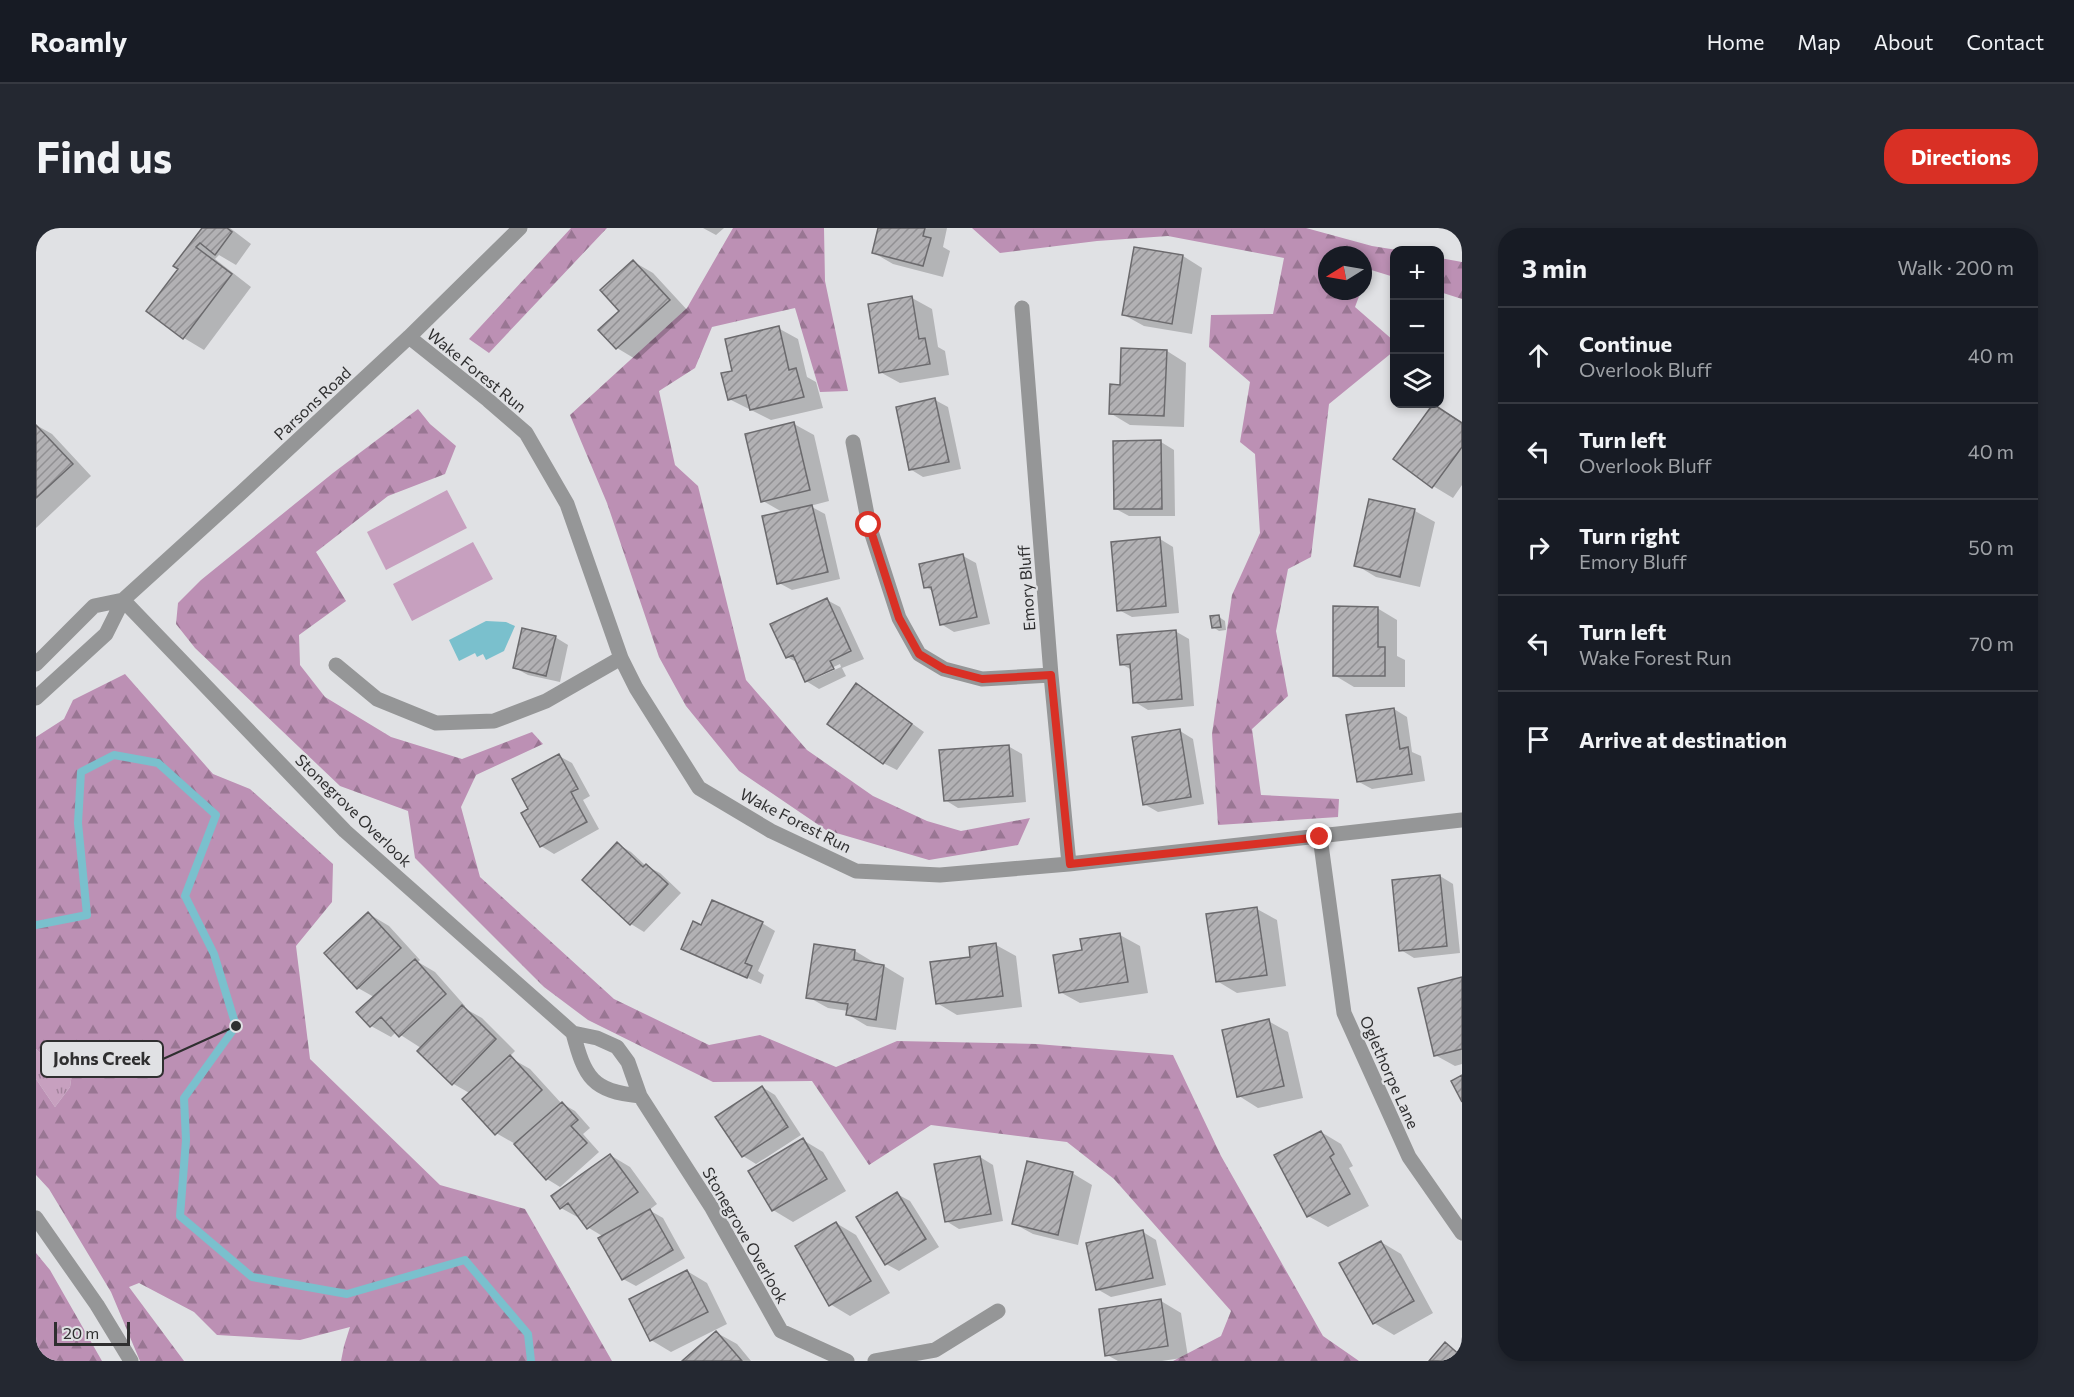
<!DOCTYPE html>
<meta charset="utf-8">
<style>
:root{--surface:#171b24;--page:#242831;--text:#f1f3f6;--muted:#9ea1a6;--line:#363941;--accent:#d93025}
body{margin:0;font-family:Commissioner,sans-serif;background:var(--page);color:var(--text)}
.controls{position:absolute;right:18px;top:18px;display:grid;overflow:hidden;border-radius:12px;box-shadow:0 3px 9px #0003}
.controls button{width:54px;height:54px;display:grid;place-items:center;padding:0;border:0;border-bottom:2px solid var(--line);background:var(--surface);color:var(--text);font:30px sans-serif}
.compass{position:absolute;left:1282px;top:18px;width:54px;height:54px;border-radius:50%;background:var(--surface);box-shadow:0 3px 9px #0003;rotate:259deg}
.scale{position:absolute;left:18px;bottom:15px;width:76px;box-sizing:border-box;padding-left:6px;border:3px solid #2f2f30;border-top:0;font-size:16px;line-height:21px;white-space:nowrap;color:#2f2f30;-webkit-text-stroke:4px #e0e1e4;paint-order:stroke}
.stop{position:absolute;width:18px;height:18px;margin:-14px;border:4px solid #d93025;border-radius:50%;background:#fff}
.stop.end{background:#d93025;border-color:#fff;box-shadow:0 2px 6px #0008}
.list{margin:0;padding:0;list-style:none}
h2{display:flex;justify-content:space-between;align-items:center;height:78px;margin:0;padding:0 24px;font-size:26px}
h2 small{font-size:20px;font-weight:400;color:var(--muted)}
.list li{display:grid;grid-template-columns:39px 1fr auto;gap:18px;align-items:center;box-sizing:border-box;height:96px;padding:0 24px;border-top:2px solid var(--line)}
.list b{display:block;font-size:22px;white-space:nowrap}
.list p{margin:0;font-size:20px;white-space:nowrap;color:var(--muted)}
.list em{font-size:20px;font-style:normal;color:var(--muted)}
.icon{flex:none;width:33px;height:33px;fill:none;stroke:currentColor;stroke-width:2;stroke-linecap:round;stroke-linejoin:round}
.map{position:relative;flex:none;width:1426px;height:1133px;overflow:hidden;border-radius:24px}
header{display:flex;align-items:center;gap:36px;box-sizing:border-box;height:84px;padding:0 30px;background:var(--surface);border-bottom:2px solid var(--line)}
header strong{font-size:28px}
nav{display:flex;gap:33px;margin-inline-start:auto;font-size:21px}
.intro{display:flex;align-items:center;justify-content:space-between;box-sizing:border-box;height:144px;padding:0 36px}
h1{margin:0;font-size:42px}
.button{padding:15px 27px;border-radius:24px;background:var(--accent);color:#fff;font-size:21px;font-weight:700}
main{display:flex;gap:36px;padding:0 36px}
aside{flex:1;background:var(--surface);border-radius:24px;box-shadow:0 3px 9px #0003}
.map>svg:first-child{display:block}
.grass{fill:url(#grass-tufts)}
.forest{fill:url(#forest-firs)}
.park{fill:#c7a0bf}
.water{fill:#7ac0cd}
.shadow{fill:#0003;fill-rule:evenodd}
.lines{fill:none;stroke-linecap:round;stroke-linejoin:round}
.stream{stroke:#7ac0cd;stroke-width:8}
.building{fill:url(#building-hatch);stroke:#6b6a6d;stroke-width:1.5}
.minor{stroke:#959697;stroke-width:15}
.route{stroke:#d93025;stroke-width:8}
.labels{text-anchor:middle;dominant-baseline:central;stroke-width:4.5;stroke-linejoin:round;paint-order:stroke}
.street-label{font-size:16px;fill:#2f2f30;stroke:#e0e1e4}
.leader{fill:none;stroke:#2f2f30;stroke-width:2}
.callout-dot{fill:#2f2f30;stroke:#e0e1e4;stroke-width:2}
.callout{fill:#e0e1e4;stroke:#2f2f30;stroke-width:2}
.callout-label{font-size:18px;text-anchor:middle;font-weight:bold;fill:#2f2f30}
</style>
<header>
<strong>Roamly</strong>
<nav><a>Home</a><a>Map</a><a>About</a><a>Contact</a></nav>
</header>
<div class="intro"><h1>Find us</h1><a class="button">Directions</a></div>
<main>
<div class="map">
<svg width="1426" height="1133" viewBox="0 0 1426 1133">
<defs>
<pattern id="grass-tufts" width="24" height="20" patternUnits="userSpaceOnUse" patternTransform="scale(1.5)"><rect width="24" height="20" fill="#c7a0bf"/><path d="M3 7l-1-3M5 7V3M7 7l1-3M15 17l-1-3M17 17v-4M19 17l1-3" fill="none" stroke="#a2839c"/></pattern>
<pattern id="forest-firs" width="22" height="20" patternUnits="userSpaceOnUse" patternTransform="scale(1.5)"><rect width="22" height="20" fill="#bc90b4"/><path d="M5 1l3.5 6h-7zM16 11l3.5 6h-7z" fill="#997693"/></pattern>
<pattern id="building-hatch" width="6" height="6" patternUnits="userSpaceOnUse" patternTransform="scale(1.5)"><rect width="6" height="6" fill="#b2b1b4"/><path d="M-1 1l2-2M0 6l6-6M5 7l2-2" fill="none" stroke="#919093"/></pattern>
</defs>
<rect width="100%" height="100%" fill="#e0e1e4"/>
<path class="grass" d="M0,821L6,827L38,832L34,859L19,879L0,851Z"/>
<path class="forest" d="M535,0H571L453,125L433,111Z
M697,0H788L789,53L812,163L784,164L759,80L676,99L659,140L623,163L639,237L662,258L710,452L771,522L837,568L891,593L925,603L994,590L982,617L893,632L790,602L703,543L650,478L623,429L571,275L534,187L651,80Z
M936,0H1270L1336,18L1361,22H1358V49L1332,41L1327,56V27H1291V63H1325L1319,79L1358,113V123L1293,176L1275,329L1252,341L1240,403L1252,468L1216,501L1225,567L1303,571L1302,589L1182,597L1176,506L1196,367L1224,305L1219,226L1204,214L1214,154L1173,119L1175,87L1237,86L1248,30L1132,8L1061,13L964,25Z
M1404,30L1426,34V71L1404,64Z
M382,181L394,196L420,218L409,246L352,268L280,324L310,373L263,407L264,437L289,469L355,509L426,531L496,504L507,516L440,547L425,579L444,649L578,771L673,817L724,807L800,839L861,813L1001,816L1137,827L1185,928L1287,1108L1323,1133H1137L1185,1108L1195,1083L1078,951L1031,914L895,897L833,937L776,853L677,854L552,792L508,759L379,630L372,583L304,558L159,420L140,396L142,375L165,352L297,245Z
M89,446L177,546L214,561L297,636L296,674L260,718L274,831L404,957L489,981L576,1133H305L308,1118L314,1099L264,1112L181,1107L158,1084L103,1055L93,1059L148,1133H104L75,1064L13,961L0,947V851L19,879L34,859L38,832L6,827L0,821V509L28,491L37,472Z
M0,1025L14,1042L66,1133H0Z"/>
<path class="park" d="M411,262L431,300L350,342L331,304Z
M437,314L457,351L376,393L357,356Z"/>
<path class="water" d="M450,393L470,394L479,398L468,423L450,432L447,426L441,429L439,425L423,433L413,412Z"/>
<path class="shadow" d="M167,0H194L215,16L200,37L183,27L179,31L215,59L168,122L148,110L112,83L144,41Z
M667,0H688L680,7Z
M844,0H911L907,19L914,23L907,49L857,36L838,25Z
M1147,28L1166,40L1156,106L1108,98L1088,87Z
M598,34L617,45L653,84L601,132L581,120L585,83Z
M876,70L896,81L902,119L909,123L913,147L864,155L844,144Z
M742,100L762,111L771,149L780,154L787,180L735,192L693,171L698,144Z
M1131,123L1150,135L1148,199L1094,197L1074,185Z
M899,172L912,179L925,241L887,249L874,241Z
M1398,177L1426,194V257L1417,270L1397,258L1360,230Z
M758,196L778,207L793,273L774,278L789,286L804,351L756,362L743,355L748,285L727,273Z
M0,197L16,206L55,248L0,300Z
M1125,214L1138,222L1139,288H1093L1080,281Z
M1334,272L1379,283L1399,294L1384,359L1340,349L1320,337Z
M1124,311L1137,319L1143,385L1096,389L1083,382Z
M927,328L940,335L954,396L918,404L905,396L898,364L890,359Z
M791,372L804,379L828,431L806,440L810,448L783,461L770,453L762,435L751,429ZM804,436L805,439L776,452V449Z
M1341,380L1361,392V428L1369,432V459H1318L1298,447Z
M1183,389L1189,393L1190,402L1183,403L1177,399Z
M1139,403L1153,411L1158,478L1112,482L1099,474L1096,442L1085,436Z
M519,409L532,417L524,454L492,447L479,440Z
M833,465L888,504L861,542L847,535Z
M1358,481L1371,489L1376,524L1385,528L1389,553L1336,561L1323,554Z
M1144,503L1157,511L1168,576L1122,584L1108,576Z
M972,518L986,526L990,574L922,580L909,572Z
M523,528L536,535L554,568L547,572L563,601L518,626L505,618L494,582Z
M581,616L595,624L610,638L624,645L645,665L608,704L595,696L548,652Z
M1404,648L1417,656L1424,725L1378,730L1365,722Z
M1221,681L1241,692L1250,758L1201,765L1181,753Z
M333,686L353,698L384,732L382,734L399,744L429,778L428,780L446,790L479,823L473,829L494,841L525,875L539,883L554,900L547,906L563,924L524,959L511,951L481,917L460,905L435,866L416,855L385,820L360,804L355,809L335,798L338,769L322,760Z
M726,695L739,703L722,743L728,747L725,756L647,720L666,699Z
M1084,707L1104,718L1112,765L1044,775L1024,764Z
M779,717L819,723L839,735V737L848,738L868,750L860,802L831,798L811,786L812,783L792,780L772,769Z
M960,717L980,728L986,779L921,787L901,775L936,730Z
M1426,751V836L1419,838L1399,827L1384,761Z
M1232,793L1252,804L1267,870L1222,880L1203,868Z
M726,859L739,867L765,907L720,936L707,928Z
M1285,904L1305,916L1317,938L1313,940L1333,978L1292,999L1272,988Z
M767,912L787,924L810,963L757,994L737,982L714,943Z
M574,927L594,939L621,976L613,982L627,990L649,1030L600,1058L587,1051L568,1009L553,1000L545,991L525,980Z
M944,929L957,937L967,993L923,1001L910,993Z
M1036,945L1056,957L1042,1017L997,1006L977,995Z
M861,966L874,973L903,1019L863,1043L850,1036Z
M800,995L820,1007L854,1065L814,1088L794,1076Z
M1107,1004L1120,1012L1130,1057L1075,1069L1061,1061Z
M1345,1014L1365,1026L1397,1085L1358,1107L1338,1095Z
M651,1043L671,1055L691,1096L635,1124L615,1112L595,1072Z
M1125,1073L1145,1085L1152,1129L1126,1133H1082L1071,1127Z
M681,1105L701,1116L715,1133H648Z"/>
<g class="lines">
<path class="stream" d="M0,697L51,687L42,595L45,544L78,527L122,535L180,587L149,668L178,726L200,798L148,870L150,912L144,988L216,1049L311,1066L429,1032L492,1106L495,1133"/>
</g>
<path class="building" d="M166,0H191L196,4L179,27L164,15L160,19L196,46L147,111L110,83L142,41L137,38Z
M842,0H889L887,8L895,10L887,38L836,25Z
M1098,19L1147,27L1136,96L1086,87Z
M597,32L634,72L580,121L562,102L583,83L564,62Z
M876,68L883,111L889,110L894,136L843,145L832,76Z
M743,98L753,142L760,140L768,169L714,182L710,167L692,172L685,145L696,143L689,111Z
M1085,120L1131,122L1128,188L1073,186L1074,156L1084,157Z
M899,170L913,234L873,242L860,179Z
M1397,176L1426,195V219L1396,260L1357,231Z
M758,194L774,262L725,274L709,206Z
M0,197L37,236L0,270Z
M1125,212L1126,281H1078L1077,213Z
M1333,271L1379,281L1364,349L1318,338Z
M776,277L792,344L741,356L726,288Z
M1124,309L1130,378L1081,383L1075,314Z
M927,326L941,389L904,397L895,359L888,360L883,336Z
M791,370L815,423L794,433L798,441L769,454L757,427L750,430L734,396Z
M1297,378L1342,379V419H1349V448H1297Z
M1183,387L1185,399L1176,400L1174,388Z
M486,400L520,408L510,448L477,440Z
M1140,402L1146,471L1097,475L1094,436L1084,437L1081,407Z
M820,455L876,496L847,536L791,496Z
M1358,480L1364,521L1372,519L1376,546L1321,554L1310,487Z
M1144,501L1155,569L1107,577L1096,509Z
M973,517L977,568L908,573L903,522Z
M523,526L542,561L535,564L551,594L504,619L485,585L492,581L476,551Z
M581,614L607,639L610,636L632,656L594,697L546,652Z
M1404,647L1411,718L1363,723L1356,652Z
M676,672L727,694L709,735L716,738L711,750L645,721L657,693L665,697Z
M1221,679L1231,747L1180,754L1170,686Z
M332,684L365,720L321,761L288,725Z
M1084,705L1092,754L1023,765L1017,727L1046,722L1044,711Z
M960,715L967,768L900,776L894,734L934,729L933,719Z
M778,716L819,722L818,732L848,737L840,792L810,787L812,776L770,770Z
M379,731L410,766L363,809L345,789L334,799L320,784Z
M1426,749V821L1398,828L1382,760Z
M426,777L460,811L416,857L381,823Z
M1233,791L1248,858L1201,869L1186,802Z
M474,827L506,862L459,907L426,871Z
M1426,847V874L1415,853Z
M726,858L752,899L706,929L679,889Z
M526,874L542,892L535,898L551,915L510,952L478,916Z
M1285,903L1298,926L1294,929L1314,966L1271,989L1238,927Z
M767,910L791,951L736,983L712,943Z
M574,926L602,964L551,1001L532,975L524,981L515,968Z
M944,928L955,986L909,994L898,936Z
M991,933L1037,944L1022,1007L976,996Z
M861,964L890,1011L849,1037L820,989Z
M614,981L637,1022L586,1052L562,1010Z
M800,994L835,1053L793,1078L759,1018Z
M1107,1002L1117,1050L1060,1062L1050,1015Z
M1345,1013L1378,1073L1337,1096L1303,1035Z
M651,1042L672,1084L614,1113L593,1071Z
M1125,1071L1132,1118L1069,1128L1063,1081Z
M680,1103L706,1133H646Z
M1409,1114L1426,1129V1133H1393Z"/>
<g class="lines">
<path class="minor" d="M986,80L1015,447L1033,636
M373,109L452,172L490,205L531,276L585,430L600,460L663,560L735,603L820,643L904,647L1033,636L1426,592
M817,214L833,297L863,390L883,426L908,441L946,451L1015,447
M87,372L309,603L537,805
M0,436L58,378L87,372
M300,437L341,471L400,495L458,493L510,473L585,430
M0,470L70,406L87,372L206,264L373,109L484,0
M1284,609L1308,785L1373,929L1426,1005
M604,868C556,863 549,850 537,805L561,810L581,819L592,834L604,868L676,980L745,1103L811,1133
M0,990L61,1077L95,1133
M839,1133L899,1122L962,1083"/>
</g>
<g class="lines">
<path class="route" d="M833,297L863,390L883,426L908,441L946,451L1015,447L1034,636L1284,609"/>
</g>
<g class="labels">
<g class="street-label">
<text transform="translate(441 142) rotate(39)">Wake Forest Run</text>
<text transform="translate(276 175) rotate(-43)">Parsons Road</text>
<text transform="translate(990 360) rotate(-94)">Emory Bluff</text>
<text transform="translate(318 582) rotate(44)">Stonegrove Overlook</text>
<text transform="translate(760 592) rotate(27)">Wake Forest Run</text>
<text transform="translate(1354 844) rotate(66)">Oglethorpe Lane</text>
<text transform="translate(710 1007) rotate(60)">Stonegrove Overlook</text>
</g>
</g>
<path class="leader" d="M200 798L127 831"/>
<circle class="callout-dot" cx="200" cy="798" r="6"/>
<rect class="callout" x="5" y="813" width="122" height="36" rx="6"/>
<g class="callout-label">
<text x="66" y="837">Johns Creek</text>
</g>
</svg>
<div class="controls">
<button>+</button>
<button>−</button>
<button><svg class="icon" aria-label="layers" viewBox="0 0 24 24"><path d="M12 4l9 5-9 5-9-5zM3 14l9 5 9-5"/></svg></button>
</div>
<svg class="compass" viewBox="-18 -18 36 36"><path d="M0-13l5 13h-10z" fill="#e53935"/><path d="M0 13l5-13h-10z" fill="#9ea1a6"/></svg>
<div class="scale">20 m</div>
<div class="stop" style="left:833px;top:297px"></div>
<div class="stop end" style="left:1284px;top:609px"></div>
</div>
<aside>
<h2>3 min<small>Walk · 200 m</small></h2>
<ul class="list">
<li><svg class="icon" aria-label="ahead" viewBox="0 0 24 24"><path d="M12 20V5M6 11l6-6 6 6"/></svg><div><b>Continue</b><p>Overlook Bluff</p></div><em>40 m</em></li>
<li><svg class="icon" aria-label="left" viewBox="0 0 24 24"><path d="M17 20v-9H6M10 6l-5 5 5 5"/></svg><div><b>Turn left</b><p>Overlook Bluff</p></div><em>40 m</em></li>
<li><svg class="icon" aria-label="right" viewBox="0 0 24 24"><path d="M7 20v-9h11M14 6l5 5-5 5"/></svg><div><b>Turn right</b><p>Emory Bluff</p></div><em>50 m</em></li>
<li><svg class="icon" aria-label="left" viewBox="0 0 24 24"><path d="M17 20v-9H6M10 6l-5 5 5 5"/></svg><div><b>Turn left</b><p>Wake Forest Run</p></div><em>70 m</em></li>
<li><svg class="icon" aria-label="arrive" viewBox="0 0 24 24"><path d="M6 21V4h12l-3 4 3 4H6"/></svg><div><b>Arrive at destination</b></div></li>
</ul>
</aside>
</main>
